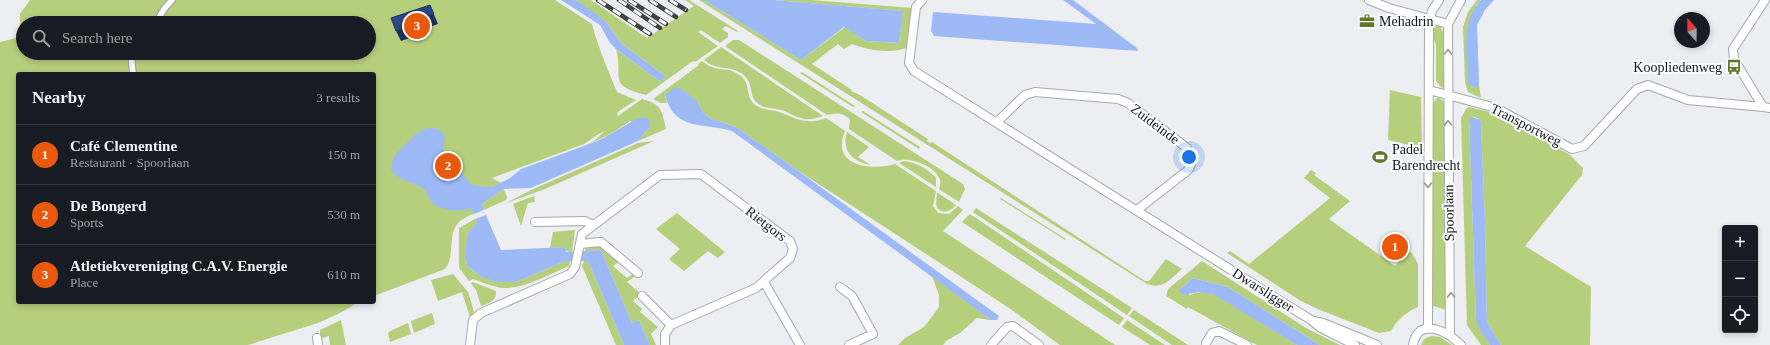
<!DOCTYPE html>
<meta charset="utf-8">
<style>
:root{--surface:#171b24;--page:#242831;--text:#f1f3f6;--muted:#9ea1a6;--line:#363941;--accent:#ea580c}
body{margin:0;font-family:Georgia,serif;background:var(--page);color:var(--text)}
.controls{position:absolute;right:12px;bottom:12px;display:grid;overflow:hidden;border-radius:4px;box-shadow:0 2px 6px #0003}
.controls button{width:36px;height:36px;display:grid;place-items:center;padding:0;border:0;border-bottom:1px solid var(--line);background:var(--surface);color:var(--text);font:20px sans-serif}
.compass{position:absolute;left:1674px;top:12px;width:36px;height:36px;border-radius:50%;background:var(--surface);box-shadow:0 2px 6px #0003;rotate:339deg}
.you{position:absolute;left:1189px;top:157px;width:14px;height:14px;margin:-10px;border:3px solid #fff;border-radius:50%;background:#1a73e8;box-shadow:0 0 0 6px #1a73e833}
.badge{display:grid;place-items:center;width:26px;height:26px;border-radius:50%;background:var(--accent);color:#fff;font-size:13px;font-weight:700}
.pin{position:absolute;translate:-50% -50%;border:2px solid #fff;box-shadow:0 1px 4px #0006}
.list{margin:0;padding:0;list-style:none}
h2{display:flex;justify-content:space-between;align-items:center;height:52px;margin:0;padding:0 16px;font-size:17px}
h2 small{font-size:13px;font-weight:400;color:var(--muted)}
.list li{display:grid;grid-template-columns:26px 1fr auto;gap:12px;align-items:center;box-sizing:border-box;height:60px;padding:0 16px;border-top:1px solid var(--line)}
.list b{display:block;font-size:15px;white-space:nowrap}
.list p{margin:0;font-size:13px;white-space:nowrap;color:var(--muted)}
.list em{font-size:13px;font-style:normal;color:var(--muted)}
.icon{flex:none;width:22px;height:22px;fill:none;stroke:currentColor;stroke-width:2;stroke-linecap:round;stroke-linejoin:round}
.map{position:relative;flex:none;width:1770px;height:345px;overflow:hidden}
.search{position:absolute;background:var(--surface);box-shadow:0 2px 6px #0003;left:16px;top:16px;width:360px;height:44px;display:flex;align-items:center;gap:10px;box-sizing:border-box;padding:0 14px;border-radius:22px;color:var(--muted);font-size:15px}
.panel{position:absolute;background:var(--surface);box-shadow:0 2px 6px #0003;left:16px;top:72px;width:360px;height:232px;border-radius:4px}
.map>svg:first-child{display:block}
.green{fill:#b6cf7d;fill-rule:evenodd}
.water{fill:#9ebaf6}
.lines{fill:none;stroke-linecap:round;stroke-linejoin:round}
.pedestrian-casing{stroke:#a7a8ac;stroke-width:8}
.minor-casing{stroke:#a7a8ac;stroke-width:10}
.pedestrian{stroke:#fff;stroke-width:5.5}
.minor{stroke:#fff;stroke-width:8}
.rail-casing{stroke:#424344;stroke-width:4.5}
.rail{stroke:#f9fbfe;stroke-width:3;stroke-dasharray:9;stroke-linecap:butt}
.shaded-wall{fill:#1f3260}
.building{fill:#2c4889;stroke:#1f3260}
.oneway{stroke:#969797}
.labels{text-anchor:middle;dominant-baseline:central;stroke-width:4;stroke-linejoin:round;paint-order:stroke}
.poi-label{font-size:14px;fill:#161718;stroke:#f9fbfe;text-anchor:start}
.street-label{font-size:14px;fill:#161718;stroke:#f9fbfe}
</style>
<div class="map">
<svg width="1770" height="345" viewBox="0 0 1770 345">
<rect width="100%" height="100%" fill="#eceef1"/>
<path class="green" d="M30,0H555L592,24C598,47 608,70 617,92L636,100L619,111L617,114L618,116L642,99C662,104 662,111 666,129L638,141L649,128L630,121C616,131 602,139 586,145L594,141L605,131L597,135L584,144L492,178L501,183L492,187H484L467,209L471,208L474,214C440,224 459,251 445,269L374,296V74H18V302H359L340,313L318,323L248,345H0V42L20,37V14ZM23,23H369V53H23Z
M576,0H591L647,38L694,6L685,0H689L738,31L737,32L726,26L722,29L728,33V37L720,43L701,30L698,32L718,46L695,62L693,61L646,95C606,85 624,78 616,49L659,81L665,78V76L621,43L607,23Z
M699,0H704L801,60L845,27L866,41L899,43L902,11L774,0H811L912,8L906,48C889,54 868,50 852,44L844,49L838,44L812,64L852,90L851,91L860,95L928,139L927,141L930,143L932,142L1145,281H1149L1166,259L1182,269C1170,279 1163,290 1147,284Z
M1477,0H1481L1476,5L1479,86V85L1481,98L1468,92L1465,82L1463,27L1468,12Z
M1432,22L1439,24L1443,32L1444,87L1443,88L1440,86L1436,81V46L1431,31Z
M733,40H739L963,184L965,189L959,202L939,189C940,186 941,183 940,180C936,166 909,156 897,161L849,129L850,120C844,112 836,113 827,115L725,46Z
M721,47L823,116C817,118 812,120 805,119C797,118 790,113 782,110C774,108 763,109 756,102C748,93 755,83 741,73C728,65 717,71 704,60Z
M702,61C716,73 726,66 738,74C752,83 745,94 753,103C760,111 773,109 782,113C791,116 798,121 808,121C814,122 820,120 826,118L845,131C830,166 871,171 895,164L936,191L933,206L938,213L949,214L958,206L963,210L943,231L1115,345H1060L1009,308L797,170L736,127L710,118L702,111L698,102L665,95L667,103H661L653,99L699,65L698,64Z
M802,72L855,106L853,107L800,73Z
M1390,90L1421,97L1422,148L1388,140Z
M1437,98H1440L1444,102L1446,310L1431,305V105Z
M1469,107L1490,112L1503,117L1570,155L1583,168L1582,175L1525,246L1591,287L1590,345H1501L1487,322L1485,221L1481,122L1479,119L1474,117L1469,120L1476,320L1490,345H1481L1467,325L1461,118L1466,109Z
M863,111L920,147L919,149L861,112Z
M847,132L869,147L858,157L871,165C853,162 841,151 847,132Z
M654,141L545,189L504,204L531,190L638,143Z
M904,161C916,162 928,169 936,178V187L899,163Z
M1311,170L1316,173L1314,175L1350,201L1329,219L1395,266L1408,251L1412,253L1418,264V307C1406,312 1397,320 1391,331L1379,333L1320,310L1301,301L1227,253L1230,251L1249,264L1330,198L1304,178Z
M504,189L507,198L506,200L484,210L482,204Z
M937,193H938L956,205C950,211 946,214 938,209L936,204Z
M534,196L535,202L528,203L521,226L513,204Z
M1001,198L1066,239L1065,240L1000,199Z
M976,208L982,212L1132,308L1127,315L973,212Z
M677,213L725,252L718,258L708,251L684,271L669,259L680,249L656,229Z
M970,214L1124,318L1119,325L962,222Z
M475,219L477,222L466,256L467,266L482,277L515,282L526,278L565,261H570L569,266C549,274 525,289 503,288C493,287 482,282 473,279L469,281L459,268V228Z
M575,230L572,252L565,251L566,247L550,248L553,232Z
M600,245L619,262L613,266L627,278L633,274L635,276L627,282L641,294L633,301L642,309L640,312L658,327L651,334L656,345H650L639,320L632,323L601,250L585,251L586,246Z
M584,261H588L624,345H616L582,266Z
M1202,261L1306,328L1340,345H1320L1228,287L1193,278L1180,289L1190,295C1201,290 1208,292 1219,296L1297,345H1257L1188,307L1187,309L1166,296L1168,289Z
M453,274L468,292L474,312L470,317L462,292L438,301L431,280Z
M932,276L991,320L977,318L960,333L946,341L943,345H898L905,338L924,327L939,307V295Z
M473,282L496,291C497,301 489,303 481,306L476,290L471,283Z
M1134,310L1188,345H1172L1129,316Z
M432,313L435,324L414,333L411,321Z
M341,320L346,345H330L329,336L320,339V330Z
M1127,320L1165,345H1150L1122,327Z
M408,323L411,334L390,342L388,333L390,331Z
M1431,336L1440,337L1452,345H1421L1424,339Z"/>
<path class="water" d="M561,0H576L592,11L607,23L621,43L665,76V78L659,81L616,49L610,43L600,25Z
M704,0H774L903,11L899,43L866,41L844,27L801,60Z
M1063,0H1073L1137,48L1138,51L934,36L931,31L933,12L1096,24Z
M1481,0H1494L1485,10L1477,25L1479,85L1476,88L1470,85L1468,82C1467,54 1460,22 1481,0Z
M674,88H680L698,102L702,111L710,118L736,127L797,170L999,316L997,320H991L732,131C703,122 675,132 665,95Z
M1471,117L1479,119L1481,122L1485,221L1487,322L1501,345H1490L1479,328L1476,320L1469,120Z
M638,118H647L650,121L649,128L638,141L531,188L504,189L482,204L484,210L474,214L471,209C460,211 440,212 432,202C429,199 427,192 424,189C416,182 401,182 391,171C392,166 392,160 395,155C398,151 403,148 406,144C417,132 432,119 445,136L443,150L468,181L473,185L484,187H492L510,178L521,169L600,140Z
M486,215L501,250L566,247L565,251L567,252L601,250L632,323L639,320L650,345H624L588,261H565L526,278L515,282H498L482,277L467,266L465,252L468,233L477,223L475,219Z
M1193,278L1228,287L1320,345H1297L1213,294L1198,292L1183,295L1180,292V289Z"/>
<g class="lines">
<g class="pedestrian-casing">
<path id="pedestrian" d="M156,23L164,9L172,0
M131,53L133,74"/>
</g>
<g class="minor-casing">
<path id="minor" d="M922,0L916,7L909,63L914,71L1311,320L1321,328L1355,345
M1369,0L1389,8L1448,24
M1765,0L1733,49L1734,59L1763,107L1770,108
M1429,90L1496,108L1572,149L1584,146L1637,89L1648,85L1688,100L1763,107
M997,122L1025,95L1035,92L1118,99L1128,103L1187,148C1191,156 1194,164 1187,171L1137,210
M535,222L585,221L593,225
M580,244L601,242L638,273
M764,282L800,345
M840,287L852,296L873,334L849,345
M642,296L671,325
M1314,321L1323,323L1377,345
M1428,329L1429,24L1432,11L1439,0
M1450,334L1448,24L1461,0
M317,338L318,345
M1206,343L1212,333L1219,331L1247,345
M470,345L473,320L481,313L570,274L575,267L582,234L660,175L701,174L790,241L793,249L790,258L756,288L671,325L665,334V345
M991,345L1007,327L1013,326L1039,345
M1413,345C1418,316 1447,331 1461,345"/>
</g>
<use href="#pedestrian" class="pedestrian"/>
<use href="#minor" class="minor"/>
<g class="rail-casing">
<path id="rail" d="M598,0L650,34
M619,0L660,28
M629,0L666,24
M650,0L676,17
M670,0L686,10"/>
</g>
<use href="#rail" class="rail"/>
</g>
<path class="shaded-wall" d="M430,5L438,24L424,29L426,32L401,41L396,31Z"/>
<path class="building" d="M430,5L434,14L419,19L421,22L396,31L391,18Z"/>
<defs><path id="oneway-chevron" d="M-2-3.5L2.5 0L-2 3.5" fill="none" stroke-width="1.6" stroke-linecap="round" stroke-linejoin="round"/></defs>
<g class="oneway">
<use href="#oneway-chevron" transform="translate(1448 52) rotate(-89)"/>
<use href="#oneway-chevron" transform="translate(1448 123) rotate(-90)"/>
<use href="#oneway-chevron" transform="translate(1428 185) rotate(90)"/>
<use href="#oneway-chevron" transform="translate(1451 295) rotate(-91)"/>
</g>
<defs>
<g id="office-bare" transform="scale(1.2)"><path d="M-6-3h4V-5.5h4V-3h4V5H-6ZM-1-4.5V-3h2v-1.5ZM-6 0V1H6V0Z" fill="#627828" stroke="#f9fbfe" stroke-width="2.5" paint-order="stroke"/></g>
<g id="bus-bare" transform="scale(1.2)"><path d="M-5-6H5V4H4V6H2V4H-2V6H-4V4H-5ZM-3.5-4V0h7V-4ZM-3.5 1.2v1.5H-2V1.2ZM2 1.2v1.5H3.5V1.2Z" fill="#627828" stroke="#f9fbfe" stroke-width="2.5" paint-order="stroke"/></g>
<g id="stadium-bare" transform="scale(1.2)"><path d="M0-5a6.5 5 0 1 0 0 10a6.5 5 0 1 0 0-10ZM-3.5-1.8h7v3.6h-7Z" fill="#627828" stroke="#f9fbfe" stroke-width="2.5" paint-order="stroke"/></g>
</defs>
<g fill-rule="evenodd">
<use href="#office-bare" x="1367" y="21"/>
<use href="#bus-bare" x="1734" y="67"/>
<use href="#stadium-bare" x="1380" y="157"/>
</g>
<g class="labels">
<g class="poi-label">
<text x="1379" y="21">Mehadrin</text>
<text x="1722" y="67" text-anchor="end">Koopliedenweg</text>
<text x="1392" y="149">Padel<tspan x="1392" dy="16">Barendrecht</tspan></text>
</g>
<g class="street-label">
<text transform="translate(1155 124) rotate(37)">Zuideinde</text>
<text transform="translate(1526 125) rotate(27)">Transportweg</text>
<text transform="translate(1449 213) rotate(-91)">Spoorlaan</text>
<text transform="translate(766 224) rotate(38)">Rietgors</text>
<text transform="translate(1263 290) rotate(32)">Dwarsligger</text>
</g>
</g>
</svg>
<div class="controls">
<button>+</button>
<button>−</button>
<button><svg class="icon" aria-label="locate" viewBox="0 0 24 24"><circle cx="12" cy="12" r="6"/><path d="M12 2v4M12 18v4M2 12h4M18 12h4"/></svg></button>
</div>
<svg class="compass" viewBox="-18 -18 36 36"><path d="M0-13l5 13h-10z" fill="#e53935"/><path d="M0 13l5-13h-10z" fill="#9ea1a6"/></svg>
<div class="you"></div>
<div class="pin badge" style="left:1395px;top:247px">1</div>
<div class="pin badge" style="left:448px;top:166px">2</div>
<div class="pin badge" style="left:417px;top:26px">3</div>
<div class="search"><svg class="icon" aria-label="search" viewBox="0 0 24 24"><circle cx="10" cy="10" r="6"/><path d="M15 15l6 6"/></svg>Search here</div>
<section class="panel">
<h2>Nearby<small>3 results</small></h2>
<ul class="list">
<li><span class="badge">1</span><div><b>Café Clementine</b><p>Restaurant · Spoorlaan</p></div><em>150 m</em></li>
<li><span class="badge">2</span><div><b>De Bongerd</b><p>Sports</p></div><em>530 m</em></li>
<li><span class="badge">3</span><div><b>Atletiekvereniging C.A.V. Energie</b><p>Place</p></div><em>610 m</em></li>
</ul>
</section>
</div>
